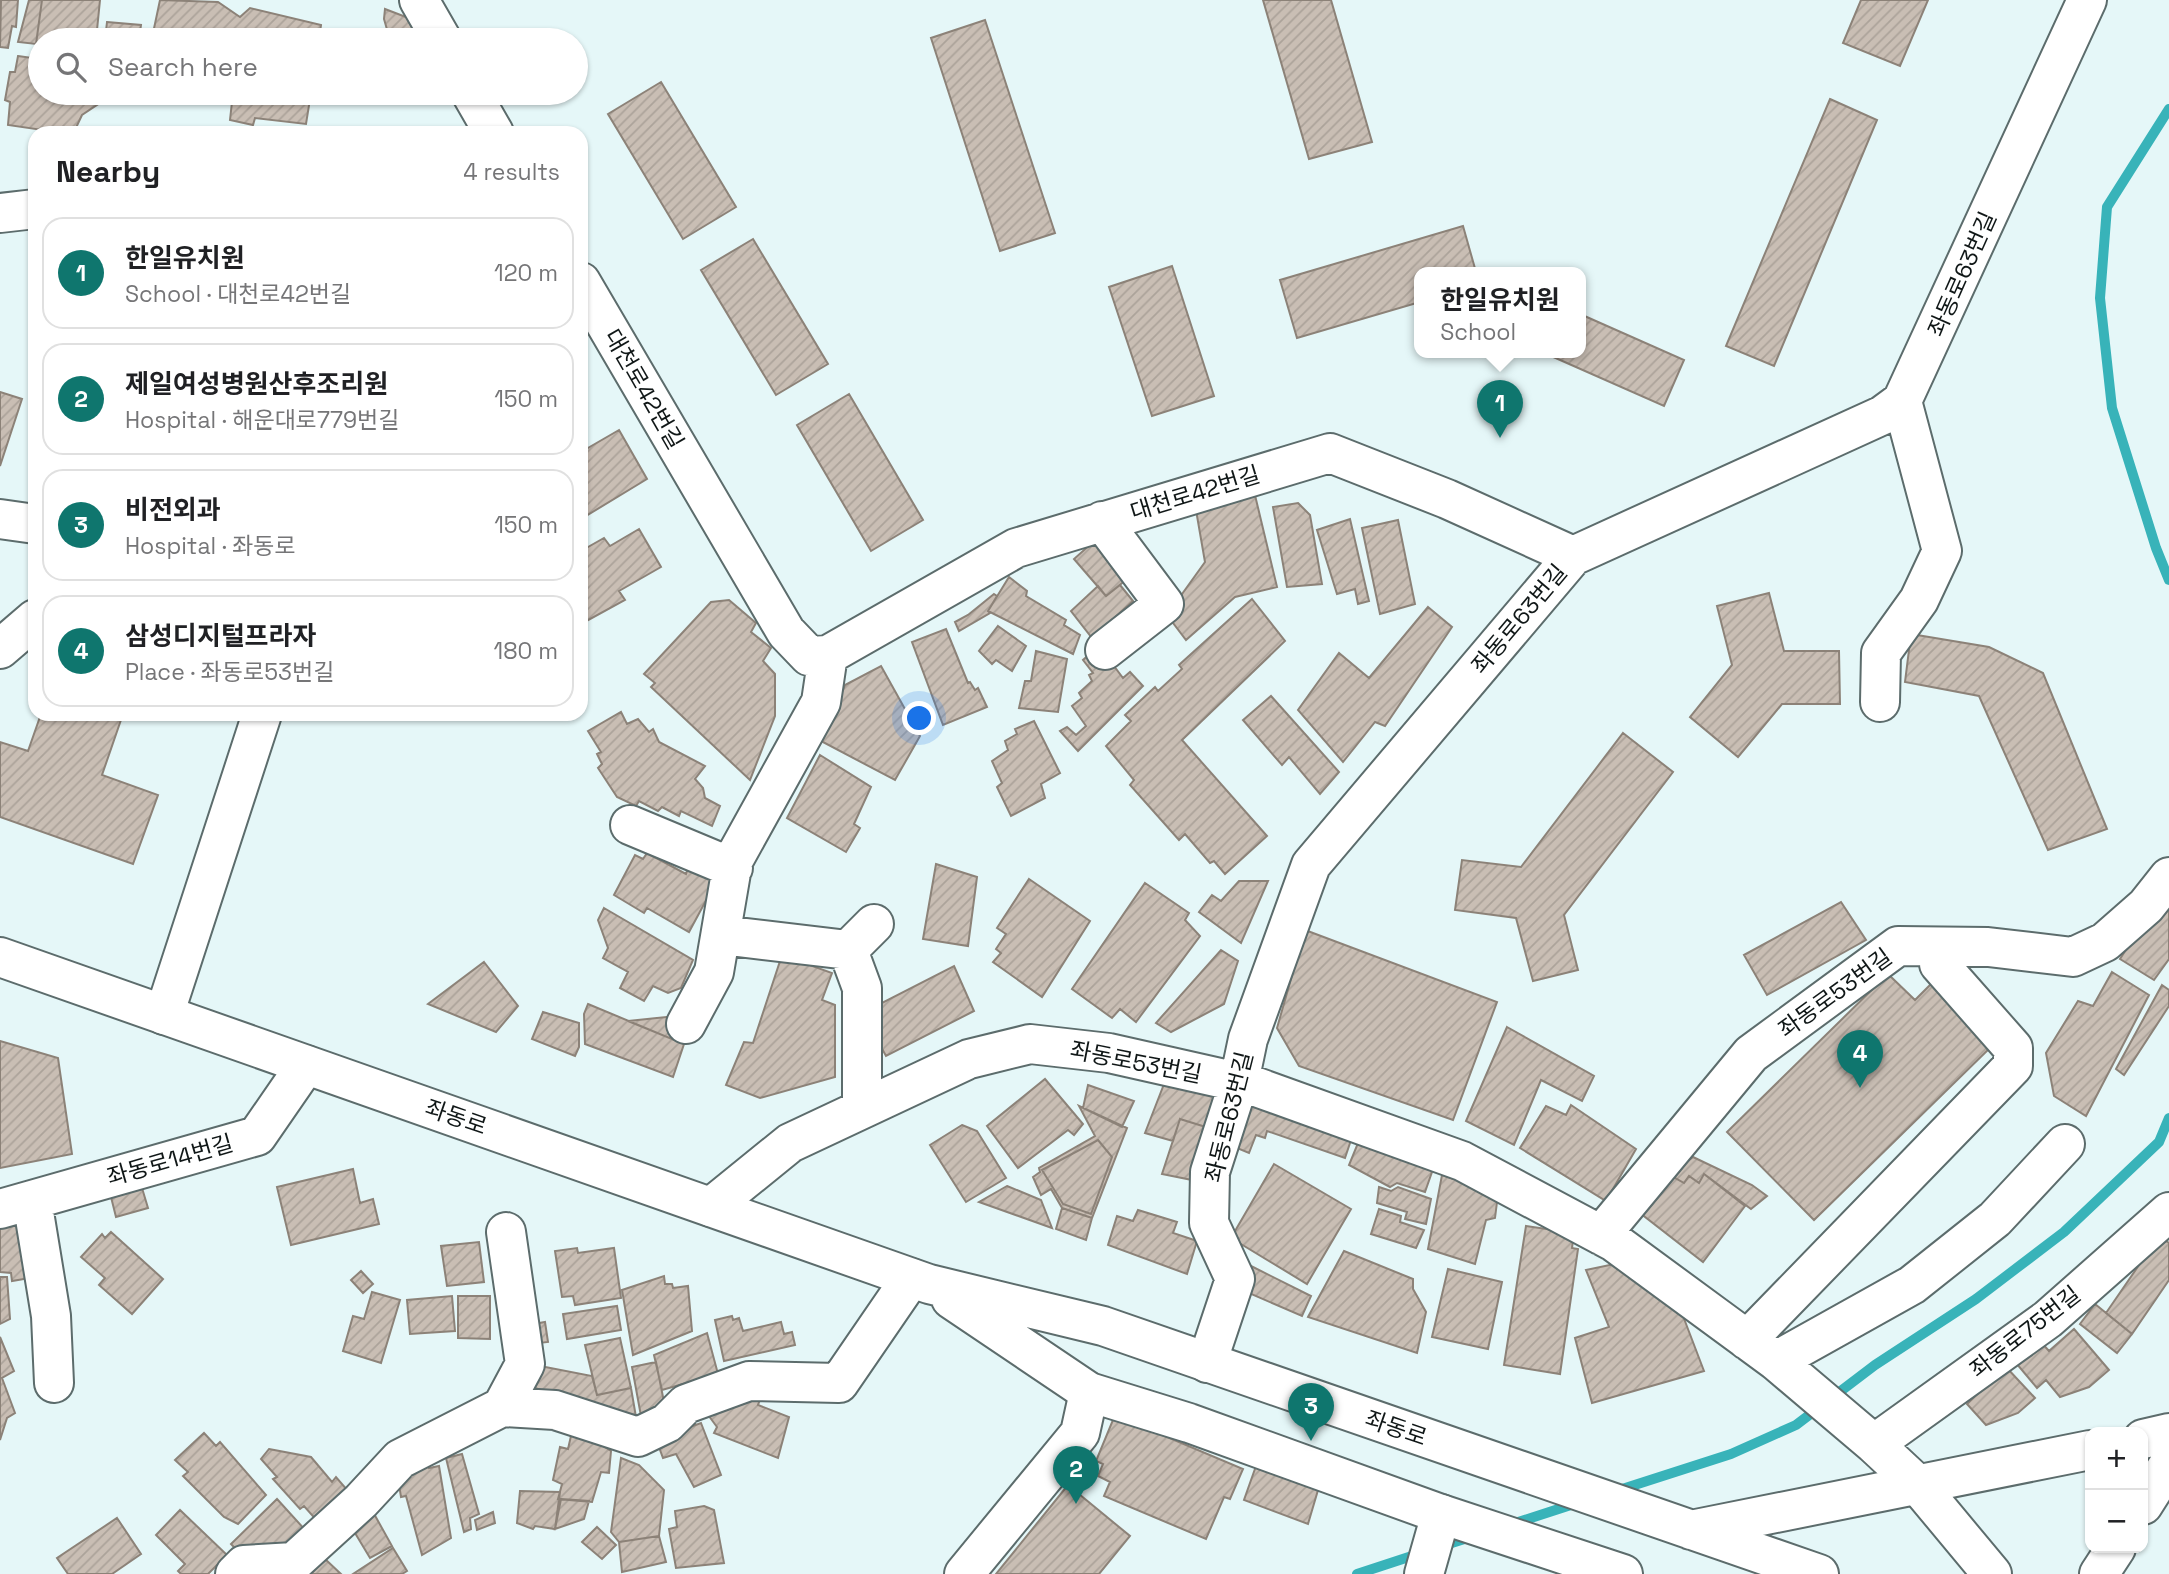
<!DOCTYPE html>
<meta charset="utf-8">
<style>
:root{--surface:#fff;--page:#f2f2f2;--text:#202124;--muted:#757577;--line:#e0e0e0;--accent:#0f766e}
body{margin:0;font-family:"Space Grotesk","Noto Sans KR",sans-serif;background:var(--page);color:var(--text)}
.controls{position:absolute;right:21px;bottom:21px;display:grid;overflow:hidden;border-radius:14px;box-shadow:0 2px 5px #0004}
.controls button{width:63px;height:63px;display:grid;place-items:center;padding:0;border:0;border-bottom:2px solid var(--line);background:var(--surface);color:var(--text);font:35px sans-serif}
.you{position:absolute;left:920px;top:719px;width:24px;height:24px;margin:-18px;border:5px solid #fff;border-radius:50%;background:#1a73e8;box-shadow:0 0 0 10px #1a73e833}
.badge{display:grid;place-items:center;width:46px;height:46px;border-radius:50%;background:var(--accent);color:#fff;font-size:23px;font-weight:700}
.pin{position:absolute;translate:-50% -58px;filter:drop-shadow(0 2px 4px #0008)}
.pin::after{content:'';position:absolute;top:37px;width:24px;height:21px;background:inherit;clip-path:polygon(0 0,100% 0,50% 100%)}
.popup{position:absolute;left:1414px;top:267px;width:172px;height:91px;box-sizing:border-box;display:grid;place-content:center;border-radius:14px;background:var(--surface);filter:drop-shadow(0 2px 5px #0005);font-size:23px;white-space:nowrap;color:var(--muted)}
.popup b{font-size:26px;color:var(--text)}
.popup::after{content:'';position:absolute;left:50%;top:100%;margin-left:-14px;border:14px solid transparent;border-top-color:var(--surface)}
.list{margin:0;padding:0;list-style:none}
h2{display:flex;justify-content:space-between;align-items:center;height:91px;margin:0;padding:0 28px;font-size:30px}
h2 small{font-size:23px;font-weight:400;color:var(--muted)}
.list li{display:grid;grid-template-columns:46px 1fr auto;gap:21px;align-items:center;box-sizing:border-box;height:112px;margin:0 14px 14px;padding:0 14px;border:2px solid var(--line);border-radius:21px}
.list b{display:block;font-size:26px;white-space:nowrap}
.list p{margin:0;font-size:23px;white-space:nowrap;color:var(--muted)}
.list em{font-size:23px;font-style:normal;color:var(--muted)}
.icon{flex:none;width:38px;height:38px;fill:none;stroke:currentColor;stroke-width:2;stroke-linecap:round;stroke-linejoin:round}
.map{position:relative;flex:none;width:2169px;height:1574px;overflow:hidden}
.search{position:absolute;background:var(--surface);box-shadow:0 2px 5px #0004;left:28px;top:28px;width:560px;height:77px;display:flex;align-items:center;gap:18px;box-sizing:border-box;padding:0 24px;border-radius:38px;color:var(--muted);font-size:26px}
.panel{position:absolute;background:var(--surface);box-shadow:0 2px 5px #0004;left:28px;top:126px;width:560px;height:595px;border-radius:21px}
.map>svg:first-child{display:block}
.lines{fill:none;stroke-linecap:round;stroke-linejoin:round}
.stream{stroke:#38b3b9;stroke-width:10}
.building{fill:url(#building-hatch);stroke:#8c8278;stroke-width:2}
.minor-casing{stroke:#5c6c6c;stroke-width:42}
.major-casing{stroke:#5c6c6c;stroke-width:42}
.minor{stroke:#fff;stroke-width:38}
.major{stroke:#fff;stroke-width:38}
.labels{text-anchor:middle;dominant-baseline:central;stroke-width:6;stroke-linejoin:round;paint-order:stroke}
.street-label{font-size:23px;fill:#101717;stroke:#fff}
</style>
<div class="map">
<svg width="2169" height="1574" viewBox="0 0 2169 1574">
<defs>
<pattern id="building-hatch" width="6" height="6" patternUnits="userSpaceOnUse" patternTransform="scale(1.75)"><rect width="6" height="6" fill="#c9beb4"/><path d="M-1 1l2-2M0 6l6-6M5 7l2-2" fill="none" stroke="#aca39a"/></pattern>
</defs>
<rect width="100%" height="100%" fill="#e5f7f8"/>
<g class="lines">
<path class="stream" d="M2169,109L2107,207L2100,298L2112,408L2156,548L2169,580
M1616,1491L1731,1454L1796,1425L1875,1365L1976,1299L2064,1232L2159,1142L2169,1118
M1509,1525L1577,1503
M1439,1547L1474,1536
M1357,1574L1421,1553"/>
</g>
<path class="building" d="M1,0H18L16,27L12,26L8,48L0,47Z
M29,0H42L36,44L18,42Z
M42,0H100L96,40H40V45L36,44Z
M160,0L218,2L240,17L250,8L321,25L319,40H145L146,36L152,38Z
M1263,0H1331L1372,142L1309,159Z
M1861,0H1928L1900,66L1843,43Z
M385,9L419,22L408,40H390L384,19Z
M985,20L1055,233L1000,251L931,38Z
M107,22L141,25L139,40H105Z
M18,56L40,59V93H115L82,115L74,132L43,133V130L8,125L10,102L5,100L10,72H15Z
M661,82L736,207L683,239L608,114Z
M233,93H311L306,124L255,118L253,125L230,120Z
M1830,99L1877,120L1774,366L1726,346Z
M1463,226L1476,272H1420V302L1297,338L1280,280Z
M753,239L828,364L776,395L701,270Z
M1172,266L1214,396L1152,416L1109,287Z
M1580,314L1684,360L1664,406L1542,352H1580Z
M0,392L22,399L0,466Z
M849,394L923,520L871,551L797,425Z
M619,430L647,479L581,519V452Z
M1254,491L1277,587L1235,597L1186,640L1167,615L1205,562L1196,510L1224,505V501Z
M1298,503L1310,515L1322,584L1287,587L1273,507Z
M1350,519L1369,601L1358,604L1355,589L1337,594L1317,530Z
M1398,520L1415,604L1380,614L1362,528Z
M639,529L661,567L619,591L625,600L581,624V551L604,538L610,546Z
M1102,534L1132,575L1106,596L1074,559Z
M1009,577L1027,591L1026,596L1066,620L1064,625L1080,635L1073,654L988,611Z
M1120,585L1133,601L1092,638L1071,611L1098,586L1106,596Z
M1769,593L1784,651H1839L1840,704H1782L1738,757L1690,717L1732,665L1717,606Z
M994,594L997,596L988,611L990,613L959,631L955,622L968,615Z
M1252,599L1285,641L1182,740L1267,836L1225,874L1214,861L1210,863L1185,834L1179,840L1130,785L1134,780L1106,746L1131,721L1125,715L1155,687L1158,691L1182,669L1179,665Z
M729,600L756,623L751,632L771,648L763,661L775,674V716L750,780L651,687L655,683L644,674L711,602Z
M1428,607L1452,627L1385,726L1375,722L1343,762L1298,710L1339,653L1369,678Z
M998,626L1026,646L1012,671L996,660L992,664L979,651Z
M946,629L968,683L970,682L975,690L978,688L987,707L943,725L912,642Z
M1911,634L1989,647L2043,673L2107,829L2048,850L1979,696L1905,682Z
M1099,646L1123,678L1130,672L1143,686L1078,751L1060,731L1067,727L1076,735L1086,726L1072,706L1082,698L1079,693L1092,681L1089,675L1093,673L1083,660Z
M1036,651L1067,659L1058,712L1019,708L1025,681H1031Z
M881,666L920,736L895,780L821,741L845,685Z
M1271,696L1339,772L1320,794L1289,757L1282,765L1243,720Z
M621,712L627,724L638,719L649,732L653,729L659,742L705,766L695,779L703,788L705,798L720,806L712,826L681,811L679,816L662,807L658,811L639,801L636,806L617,797L598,768L602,764L597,754L601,752L588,731Z
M41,714H123L102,775L158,795L133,864L0,817V742L28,751Z
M1034,721L1060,773L1041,784L1045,798L1011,816L997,787L1002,783L992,761L1008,750L1005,741L1017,734L1015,729Z
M1623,733L1673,772L1564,915L1578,970L1533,981L1516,918L1455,910L1462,860L1521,867Z
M820,755L871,787L854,824L860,828L846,852L787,818Z
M647,853L686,874L688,868L716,882L689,932L647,908L644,913L614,895L635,855L643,859Z
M936,864L977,877L968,946L923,939Z
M1029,879L1090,921L1042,997L993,962L1001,953L996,949L1006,934L997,928Z
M1239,881H1268L1241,943L1199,912L1212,895L1221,901Z
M1145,883L1189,913L1185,920L1200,936L1136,1022L1120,1009L1112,1018L1072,989Z
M2169,896V959L2154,980L2120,959L2152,909Z
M1841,902L1866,940L1767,995L1744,955Z
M604,908L693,960L681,988L668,993L653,986L644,1001L620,988L628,972L603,958L608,948L598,920Z
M1305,930L1497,1002L1453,1120L1299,1066L1277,1028Z
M1221,950L1238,961L1224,1004L1171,1032L1156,1023Z
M782,955L832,973L822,1000L835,1005V1077L760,1098L726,1085L744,1042L753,1043Z
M484,962L518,1006L496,1032L428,1004Z
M954,966L974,1011L886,1056L874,1034L870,1009Z
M2112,972L2149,995L2086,1116L2054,1096L2046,1053L2078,1001L2093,1006Z
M1888,974L1915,1000L1932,983L1993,1045L1814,1220L1727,1132Z
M2162,985L2169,990V1006L2124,1075L2116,1069Z
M588,1004L684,1044L673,1077L585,1044L584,1014Z
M543,1012L579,1023V1047L575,1056L532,1039Z
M676,1016L686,1036L684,1044L628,1021Z
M1507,1027L1594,1076L1582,1101L1541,1080L1514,1145L1466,1121Z
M0,1041L58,1058L72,1154L0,1168Z
M1045,1079L1083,1124L1074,1135L1068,1130L1018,1168L987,1126Z
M1166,1079L1218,1096L1209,1128L1180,1119L1173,1141L1145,1133Z
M1088,1085L1134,1101L1122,1127L1083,1108Z
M1248,1099L1352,1137L1345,1158L1267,1131L1265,1138L1256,1135L1249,1153L1232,1146Z
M1571,1105L1636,1149L1606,1201L1520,1148L1546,1106L1566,1115Z
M1079,1106L1127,1128L1092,1218L1062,1208L1051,1189L1041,1195L1033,1177L1040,1172L1039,1168L1095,1136Z
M1180,1119L1209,1128L1197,1181L1162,1174Z
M962,1125L977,1131L1006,1178L966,1202L930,1145Z
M1098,1140L1112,1157L1091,1214L1063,1204L1042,1170Z
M1358,1143L1433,1169L1425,1192L1397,1183L1390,1187L1349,1165Z
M1693,1157L1752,1185L1767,1196L1751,1209L1704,1174L1699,1183L1689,1176L1684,1183L1670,1175Z
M1274,1164L1351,1209L1307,1284L1231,1238Z
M353,1169L360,1203L373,1199L379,1224L291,1245L277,1187Z
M1704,1174L1745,1206L1703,1262L1640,1213L1670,1175L1684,1183L1689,1176L1699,1183Z
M1442,1175L1498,1194L1495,1218L1486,1220L1475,1264L1428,1249Z
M1007,1186L1041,1200L1052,1228L979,1202Z
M1379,1187L1391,1191L1398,1187L1431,1199L1426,1224L1405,1219L1407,1212L1377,1203Z
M142,1188L148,1208L116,1217L111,1197Z
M1062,1208L1092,1218L1086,1240L1056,1229Z
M1379,1209L1401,1216L1400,1222L1424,1230L1416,1248L1371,1234Z
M1138,1210L1177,1222L1173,1233L1197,1241L1187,1274L1108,1245L1117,1216L1133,1221Z
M22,1222L30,1278L12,1281L11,1273L0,1272V1228Z
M1526,1226L1574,1233L1572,1248L1578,1249L1560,1374L1504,1365Z
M111,1232L163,1279L132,1314L99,1285L105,1278L81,1257L102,1234L105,1238Z
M2159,1236L2169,1243V1280L2132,1334L2106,1313Z
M479,1242L484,1282L447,1286L441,1246Z
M577,1248L578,1253L614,1248L621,1298L575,1305L573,1296L562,1297L555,1251Z
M1344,1251L1413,1279V1289L1426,1312L1417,1353L1308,1317Z
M1619,1263L1683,1316L1704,1371L1592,1403L1575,1338L1609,1327L1586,1270Z
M1251,1266L1311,1296L1302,1316L1242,1290Z
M1448,1269L1502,1282L1488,1349L1432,1337Z
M361,1271L373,1284L363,1293L351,1280Z
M664,1276L665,1284H672L673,1288L688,1286L692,1331L633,1355L622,1290Z
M0,1277H7L10,1319L0,1324Z
M372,1292L400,1300L381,1363L343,1351L353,1316L364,1319Z
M452,1296L455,1331L410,1334L407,1300Z
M458,1296H490V1339L458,1338Z
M2095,1304L2132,1334L2117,1353L2080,1324Z
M617,1306L621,1330L567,1339L563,1314Z
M732,1316L733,1320L739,1318L743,1331L781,1322L784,1334L792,1332L795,1345L724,1361L715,1320Z
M545,1322L548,1342L531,1344L528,1325Z
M2074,1329L2109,1370L2089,1387L2060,1397L2046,1380L2037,1388L2011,1357L2040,1341L2049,1351Z
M707,1333L718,1374L662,1390L654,1355Z
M0,1337L14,1371L2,1378L15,1413L7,1418L0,1440Z
M620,1338L631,1388L597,1395L585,1345Z
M656,1362L666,1412L641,1416L632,1367Z
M535,1365L592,1376L597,1395L631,1388L636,1417L616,1421L528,1385Z
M2006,1367L2035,1398L2018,1413L1986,1425L1967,1404Z
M764,1389L758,1405L789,1417L778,1458L714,1433L717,1427L703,1408Z
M1115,1415L1243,1469L1230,1499L1224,1497L1206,1539L1104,1496L1110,1482L1098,1476L1103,1464L1096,1461Z
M701,1423L721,1475L694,1487L676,1454L663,1458L656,1439Z
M573,1427L611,1451L609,1473L601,1472L592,1502L558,1499L562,1484L553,1480L560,1447L568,1449Z
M204,1433L216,1446L220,1442L266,1495L238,1524L224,1517L183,1476L188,1472L175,1460Z
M269,1449L311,1457L332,1482L336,1477L348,1491L319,1523L304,1506L300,1509L273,1479L277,1477L261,1459Z
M462,1454L479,1514L470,1518L471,1529L464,1532L446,1458Z
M621,1458L639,1465L664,1490L659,1536L619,1542L611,1532Z
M427,1461L429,1468L439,1466L451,1538L422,1555L406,1496L401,1497L397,1472Z
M1256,1466L1318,1490L1308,1524L1244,1500Z
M1068,1485L1130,1536L1099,1574H996Z
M520,1491L560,1492L555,1529L535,1526L533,1529L517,1523Z
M277,1499L307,1532L279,1550L244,1558L231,1544Z
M561,1499L589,1501L584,1519L555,1529Z
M704,1506L714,1510L724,1563L676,1568L669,1529L677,1527L675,1511Z
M180,1510L227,1555L208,1574H181L178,1571L185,1564L156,1535Z
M373,1512L392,1546L370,1558L352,1528Z
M493,1512L495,1523L477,1530L475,1520Z
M117,1518L141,1554L112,1574H68L57,1558Z
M597,1527L616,1545L602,1559L582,1542Z
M659,1536L666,1562L622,1572L619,1542Z
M393,1548L407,1571L402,1574H353Z
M324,1558L341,1574H311Z"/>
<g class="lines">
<g class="minor-casing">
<path id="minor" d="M419,0L442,40
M471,93L494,133
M0,213L35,209
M581,282L786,632L809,656L828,655L1016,548L1330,453L1447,499L1573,556
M0,519L35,524
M1102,521L1164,604L1105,650
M0,649L35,619
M1880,702L1881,653L1919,600L1942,551L1902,401
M630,825L733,868
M721,935L848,950
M164,1015L262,714
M686,1024L714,972L733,861L821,702L828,655
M862,1109V988L848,950L874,924
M32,1200L51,1316L54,1383
M711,1207L790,1143L969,1059L1030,1044L1109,1053L1251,1085L1462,1161L1614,1242L1776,1361L1874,1444L1918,1485L1992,1574
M0,1209L257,1136L306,1065
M1601,1235L1751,1054L1898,946L1988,947L2073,957L2105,942L2146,906L2169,877
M1747,1340L2013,1066V1048L1939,964
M1776,1361L1912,1285L1995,1219L2065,1144
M1207,1363L1235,1279L1209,1223L1210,1172L1239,1082L1248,1039L1311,865L1573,556L1883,415L1902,401L2087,0
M502,1407L555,1410L638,1437L667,1423L686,1404L749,1381L839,1383L911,1278
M1874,1444L2048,1319L2169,1212
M235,1574L244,1565L294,1562L361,1501L400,1459L502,1407L525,1364L506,1232
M964,1574L1080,1433L1089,1392
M1424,1574L1441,1514"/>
</g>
<g class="major-casing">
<path id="major" d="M0,957L929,1284L1103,1326L1819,1574
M951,1299L1089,1392L1189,1423L1441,1514L1623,1574
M2143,1439L2169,1433
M2143,1505L2169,1464
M1691,1530L2090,1450
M2099,1574L2116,1548"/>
</g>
<use href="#minor" class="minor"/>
<use href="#major" class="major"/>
</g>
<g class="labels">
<g class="street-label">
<text transform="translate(1962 274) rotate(-66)">좌동로63번길</text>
<text transform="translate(644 389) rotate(60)">대천로42번길</text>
<text transform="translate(1195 493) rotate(-17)">대천로42번길</text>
<text transform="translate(1519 619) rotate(-50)">좌동로63번길</text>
<text transform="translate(1835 993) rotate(-36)">좌동로53번길</text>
<text transform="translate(1136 1062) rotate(11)">좌동로53번길</text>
<text transform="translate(456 1117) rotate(19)">좌동로</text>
<text transform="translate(1229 1117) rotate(-76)">좌동로63번길</text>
<text transform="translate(170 1160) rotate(-16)">좌동로14번길</text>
<text transform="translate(2025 1332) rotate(-38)">좌동로75번길</text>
<text transform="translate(1396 1428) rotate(19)">좌동로</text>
</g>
</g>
</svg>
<div class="controls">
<button>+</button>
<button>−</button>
</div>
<div class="you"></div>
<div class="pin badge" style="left:1500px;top:438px">1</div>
<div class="popup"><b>한일유치원</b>School</div>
<div class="pin badge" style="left:1076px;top:1504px">2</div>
<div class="pin badge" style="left:1311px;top:1441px">3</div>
<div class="pin badge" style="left:1860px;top:1088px">4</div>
<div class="search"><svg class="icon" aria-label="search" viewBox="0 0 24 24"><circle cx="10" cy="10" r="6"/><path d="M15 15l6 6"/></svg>Search here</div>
<section class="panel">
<h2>Nearby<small>4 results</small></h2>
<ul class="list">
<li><span class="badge">1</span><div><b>한일유치원</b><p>School · 대천로42번길</p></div><em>120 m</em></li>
<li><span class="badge">2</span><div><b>제일여성병원산후조리원</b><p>Hospital · 해운대로779번길</p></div><em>150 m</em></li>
<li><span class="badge">3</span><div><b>비전외과</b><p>Hospital · 좌동로</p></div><em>150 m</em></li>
<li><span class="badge">4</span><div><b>삼성디지털프라자</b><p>Place · 좌동로53번길</p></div><em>180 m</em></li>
</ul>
</section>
</div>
